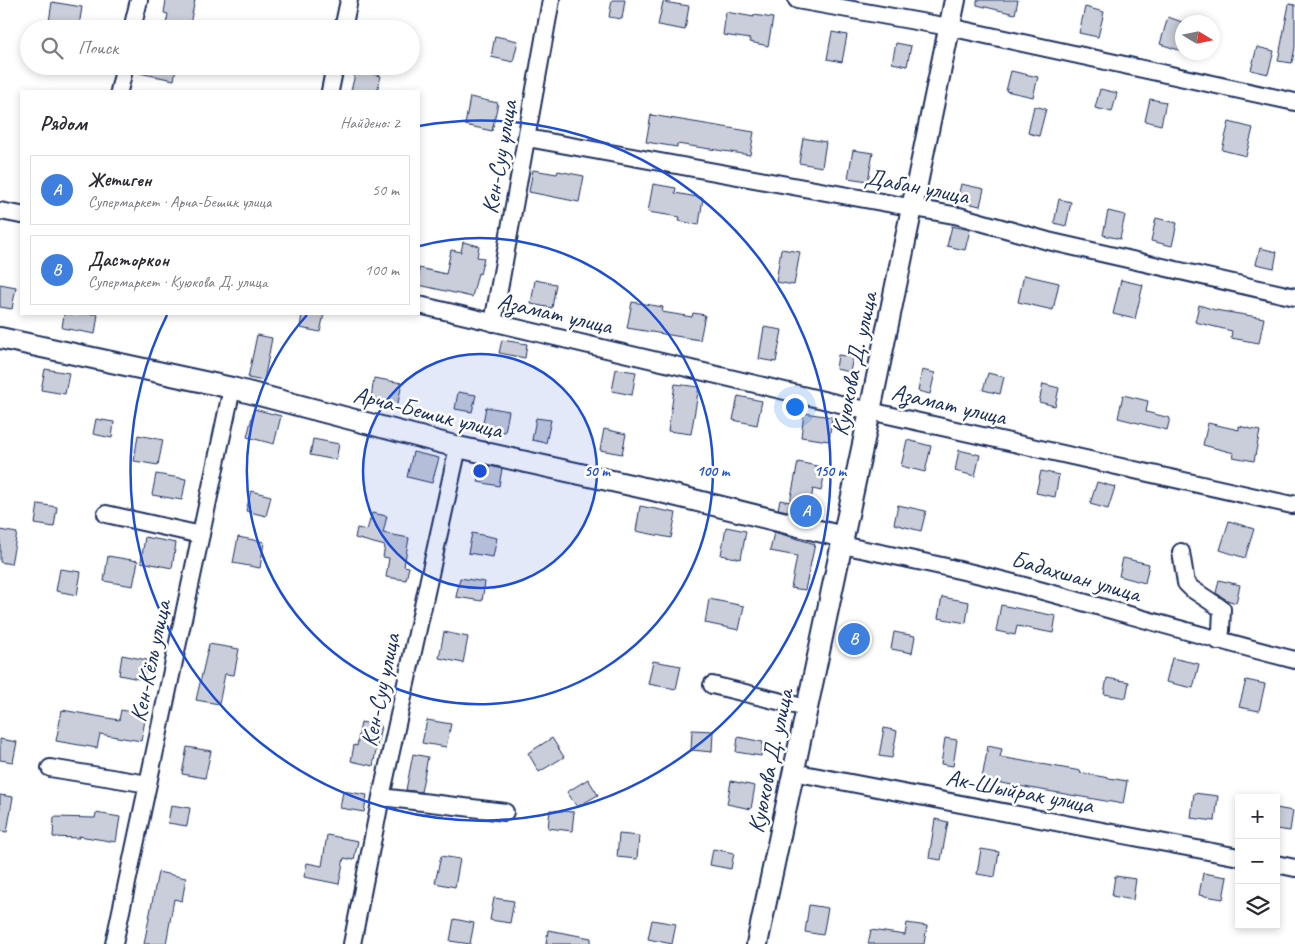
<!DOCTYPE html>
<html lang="ru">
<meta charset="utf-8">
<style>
:root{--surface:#fff;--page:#f2f2f3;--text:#2b2b33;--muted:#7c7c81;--line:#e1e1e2;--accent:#1a73e8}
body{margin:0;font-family:Caveat,sans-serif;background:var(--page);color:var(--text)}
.controls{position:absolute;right:15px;bottom:15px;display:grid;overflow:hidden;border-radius:0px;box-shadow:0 2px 8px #0003}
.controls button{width:45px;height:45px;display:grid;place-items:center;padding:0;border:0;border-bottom:1px solid var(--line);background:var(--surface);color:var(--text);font:25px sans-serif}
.compass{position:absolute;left:1175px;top:15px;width:45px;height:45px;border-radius:50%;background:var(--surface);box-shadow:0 2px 8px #0003;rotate:100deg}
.you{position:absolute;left:794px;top:406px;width:18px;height:18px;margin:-12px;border:4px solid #fff;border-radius:50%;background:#1a73e8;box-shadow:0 0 0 8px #1a73e833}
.badge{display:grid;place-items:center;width:32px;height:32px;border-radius:50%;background:var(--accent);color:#fff;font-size:16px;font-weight:700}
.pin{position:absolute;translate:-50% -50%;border:2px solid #fff;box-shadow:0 1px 5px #0006}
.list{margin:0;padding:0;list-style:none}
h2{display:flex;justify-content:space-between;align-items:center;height:65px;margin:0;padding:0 20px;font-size:21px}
h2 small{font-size:16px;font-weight:400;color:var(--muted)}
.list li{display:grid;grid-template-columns:32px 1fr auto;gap:15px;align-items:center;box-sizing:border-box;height:70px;margin:0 10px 10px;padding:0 10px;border:1px solid var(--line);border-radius:0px}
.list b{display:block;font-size:19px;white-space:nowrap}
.list p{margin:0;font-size:16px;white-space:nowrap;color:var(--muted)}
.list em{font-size:16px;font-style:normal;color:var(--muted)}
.icon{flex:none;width:28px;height:28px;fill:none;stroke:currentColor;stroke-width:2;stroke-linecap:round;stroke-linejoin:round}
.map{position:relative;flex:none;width:1295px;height:944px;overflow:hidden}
.search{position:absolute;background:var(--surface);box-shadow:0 2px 8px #0003;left:20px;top:20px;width:400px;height:55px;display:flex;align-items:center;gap:12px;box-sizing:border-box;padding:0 18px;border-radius:28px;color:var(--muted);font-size:19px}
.panel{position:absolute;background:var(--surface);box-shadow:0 2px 8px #0003;left:20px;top:90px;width:400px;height:225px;border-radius:0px}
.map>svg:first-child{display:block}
.building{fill:#caceda;stroke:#1b2f5e}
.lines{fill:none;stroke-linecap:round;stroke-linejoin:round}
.minor-casing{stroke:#1b2f5e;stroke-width:20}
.tertiary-casing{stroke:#1b2f5e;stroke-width:24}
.minor{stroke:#fff;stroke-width:16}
.tertiary{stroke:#fff;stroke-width:20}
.ring{fill:none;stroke:#1d4ed8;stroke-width:2.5}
.labels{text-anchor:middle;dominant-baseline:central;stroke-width:5;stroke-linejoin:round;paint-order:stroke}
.street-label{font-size:24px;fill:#1b2f5e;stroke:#fff}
.centre{fill:#1d4ed8;stroke:#fff;stroke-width:2.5}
.ring-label{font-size:15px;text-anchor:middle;font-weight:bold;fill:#1d4ed8;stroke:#fff;stroke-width:5;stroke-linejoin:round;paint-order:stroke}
</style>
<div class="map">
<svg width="1295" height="944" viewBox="0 0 1295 944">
<rect width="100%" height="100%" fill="#fff"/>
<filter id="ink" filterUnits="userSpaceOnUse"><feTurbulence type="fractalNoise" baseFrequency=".02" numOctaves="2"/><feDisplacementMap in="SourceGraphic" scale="10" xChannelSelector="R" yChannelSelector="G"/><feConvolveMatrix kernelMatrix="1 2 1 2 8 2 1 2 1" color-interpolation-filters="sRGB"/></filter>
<g filter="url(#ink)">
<path class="building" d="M166,0H195L189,29H165L168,14L164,13Z
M612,0H625L622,19L609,17Z
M977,0H1018L1015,14L977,5Z
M52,2L82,7L79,26L49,22Z
M663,2L689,6L685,30L658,25Z
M1289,4L1295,5V47L1292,63L1278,61Z
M1085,7L1104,12L1098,37L1079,33Z
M726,12L754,17V15L773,18L768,46L750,42V39L723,35Z
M1168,17L1182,22V51L1160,44Z
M832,32L847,35L842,62L827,59Z
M495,36L518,41L513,62L491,57Z
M896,43L911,46L907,66L892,63Z
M1257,47L1274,51L1268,74L1251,70Z
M135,66H167L176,68L174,80L134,72Z
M356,70L381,76L377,91H351Z
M1011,71L1038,77L1033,97L1006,91Z
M1100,89L1117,93L1112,112L1095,108Z
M470,97L498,103L492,131L465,125Z
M1150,99L1166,102L1161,125L1145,121Z
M1034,106L1046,109L1039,136L1028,133Z
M651,115L754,132L750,155L677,144V147L646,142Z
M1229,122L1253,128L1246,156L1222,150Z
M803,138L826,142L822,167L799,163Z
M853,150L873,153L868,181L848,178Z
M533,170L557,174L558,171L584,176L579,202L529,192Z
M653,184L676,188L675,193L703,198L699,225L679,221L680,217L648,212Z
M961,184L984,189L980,206L957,201Z
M1059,199L1071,202L1066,226L1054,223Z
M1108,211L1125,215L1120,239L1103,235Z
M1156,218L1177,223L1172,246L1151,241Z
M952,226L970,230L965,250L947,246Z
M463,242L479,246L477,257L484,258L480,274L478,273L472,297L419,285V268L446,274L451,250L461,252Z
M1260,248L1277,252L1274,268L1256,264Z
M781,249L800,252L794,285L776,282Z
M1024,275L1059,283L1053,310L1018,302Z
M535,280L556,284L552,308L531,304Z
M1121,280L1143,285L1135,319L1113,314Z
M0,284L16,287L12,309L0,307Z
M632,302L663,307L662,312L692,317L693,313L705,315L700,340L627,328Z
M1199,305L1215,310L1264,318L1259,343L1231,338L1232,331L1195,322Z
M64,314H98L95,334L62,328Z
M302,314H324L320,332L300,328Z
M764,327L782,330L776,362L759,359Z
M257,335L272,338L264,381L248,378Z
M502,340L527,344L525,358L499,353Z
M838,355L853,357L850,372L836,369Z
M45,369L69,373L65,394L41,390Z
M616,369L636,372L632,395L612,391Z
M922,370L935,373L930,394L918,391Z
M988,373L1004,377L1000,394L983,390Z
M374,378L402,383L398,403L371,398Z
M675,384L699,387L691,434L668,431Z
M1043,384L1059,388L1055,406L1039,402Z
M458,392L476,395L472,412L455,409Z
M1123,395L1148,401L1146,412L1170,418L1167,430L1118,418Z
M738,396L762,401L757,425L733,420Z
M486,407L509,411L505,432L482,428Z
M254,409L281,416L274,444L247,437Z
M804,413L832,417L829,441L801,437Z
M536,418L551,420L546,443L532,440Z
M96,419L114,422L112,438L93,434Z
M1208,423L1239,430V426L1260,431L1254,461L1233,457L1234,453L1203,445Z
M604,429L626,434L622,454L600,450Z
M138,435L163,440L158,465L134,461Z
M313,439L339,444L336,460L310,455Z
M907,440L931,446L925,472L901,466Z
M959,450L980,455L975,476L955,471Z
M413,452L439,458L432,483L407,477Z
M798,462L826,468L821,491L813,489L808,516L778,509L780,500L790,502Z
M482,464L502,469L499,486L478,482Z
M1041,471L1059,475L1055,497L1036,493Z
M156,474L186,479L182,500L152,495Z
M1097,482L1115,487L1108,509L1090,504Z
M251,491L271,496L266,516L246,511Z
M38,504L57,507L54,527L35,524Z
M898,505L926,511L921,531L894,524Z
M640,506L676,513L671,538L636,531Z
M372,513L387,516L383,533L409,538L404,566L409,567L406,580L386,577L389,558L383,557L385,546L355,538L357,528L367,530Z
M1229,521L1254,529L1245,558L1220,550Z
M726,527L746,531L741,559L721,555Z
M0,530L17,533L11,564L0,562Z
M774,532L815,544L805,590L791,588L797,556L770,551Z
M472,533L497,538L493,557L468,553Z
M145,537L176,543L172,568L141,562Z
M238,537L264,542L260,568L233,563Z
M108,556L138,561L133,586L104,581Z
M1123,558L1149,564L1145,583L1119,576Z
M60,569L81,572L77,595L56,591Z
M460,578L485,582L482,601L456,597Z
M1219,580L1240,585L1236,603L1227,600L1216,593Z
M942,597L969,602L966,623L938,618Z
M709,599L744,606L739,630L705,623Z
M1001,605L1056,616L1053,633L1017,626L1015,635L996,631Z
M444,632L468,637L463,663L439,658Z
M894,632L915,636L912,653L891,649Z
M209,644L239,649L234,675L225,674L219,704L196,700Z
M122,655L147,660L144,680L119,675Z
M1172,658L1199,664L1193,688L1166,682Z
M653,661L681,666L676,689L648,684Z
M1107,678L1129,682L1126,698L1104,694Z
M1246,680L1265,684L1259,711L1239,707Z
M62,710L119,720L121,710L146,715L141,741L100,734L97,748L56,741Z
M427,720L451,724L446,747L422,743Z
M361,722L381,726L373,766L351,761L354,745L357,746Z
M884,728L897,731L892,758L879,756Z
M692,730L713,731L712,752L691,750Z
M738,737L763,742L761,756L736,752Z
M552,738L564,757L539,772L528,753Z
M945,738L957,740L953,766L941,764Z
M0,739L17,742L13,762L0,760Z
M988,746L1002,749L1000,757L1081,771L1080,773L1127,781L1123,804L995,782V786L981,784Z
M187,747L211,751L205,778L182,774Z
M413,754L428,757L421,792L406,790Z
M588,779L598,795L577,807L567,792Z
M731,781L755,786L751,809L727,804Z
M343,791L367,795L364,812L340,808Z
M1194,793L1218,796L1215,821L1191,818Z
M0,795L13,797L7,832L0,831Z
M171,805L190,808L187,826L168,823Z
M1276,808L1293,811L1290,831L1276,829Z
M550,810L574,812L572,831L548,828Z
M96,813L120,817L116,842L79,836V838L53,837L54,817L95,818Z
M935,819L948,822L941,860L929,858Z
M619,834L639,836L637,859L617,857Z
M327,835L358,841L354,860L344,858L339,884L304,877L307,863L322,866Z
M713,849L734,853L731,869L710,865Z
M981,849L999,852L995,877L977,874Z
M441,856L460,859L455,887L435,883Z
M158,872L186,878L182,901L174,899L166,944H144Z
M1203,873L1227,877L1223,899L1199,895Z
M1115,876L1136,879L1133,900L1112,896Z
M494,898L514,901L510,923L490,920Z
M809,905L828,908L823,935L805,932Z
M454,919L474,923L470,944L450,941Z
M652,920L676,924L672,944L648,939Z
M907,923L927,926L924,944H868L871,930L905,935Z
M548,930L591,938V944H546Z"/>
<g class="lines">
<g class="minor-casing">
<path id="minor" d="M797,0L949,27L1295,102
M132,29L139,0
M343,29L349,0
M119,91L125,66
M330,91L335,66
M527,138L959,216L1048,241L1295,297
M0,211L21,215
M419,305L870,411L1292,505L1295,504
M493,323L551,0
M106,514L201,535
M842,545C899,557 956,568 1013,583C1107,608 1200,636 1295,660
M1181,552L1186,583L1192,589L1222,609L1221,631L1218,641
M712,685L807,708
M50,768L148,784
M793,772L1239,857
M381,797L505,812
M1276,864L1295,868
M114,944L232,388
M352,944L381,797L458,447"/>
</g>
<g class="tertiary-casing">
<path id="tertiary" d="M0,338L232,388L458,447L653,490L843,537
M757,944L870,411L955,0"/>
</g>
<use href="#minor" class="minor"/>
<use href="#tertiary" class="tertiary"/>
</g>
</g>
<circle cx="480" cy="471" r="117" fill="#1d4ed8" fill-opacity=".12"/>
<g class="ring">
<circle cx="480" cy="471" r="117"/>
<path d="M420 246A233 233 0 1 1 307 315"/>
<path d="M419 126A350 350 0 1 1 167 315"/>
</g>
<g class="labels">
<g class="street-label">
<text transform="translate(499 157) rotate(-80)">Кен-Суу улица</text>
<text transform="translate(917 186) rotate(11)">Дабан улица</text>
<text transform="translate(555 313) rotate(13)">Азамат улица</text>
<text transform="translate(854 364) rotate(-78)">Куюкова Д. улица</text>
<text transform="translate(949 404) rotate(13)">Азамат улица</text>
<text transform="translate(428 412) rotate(14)">Арча-Бешик улица</text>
<text transform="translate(1076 576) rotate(16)">Бадахшан улица</text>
<text transform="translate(150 661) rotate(-78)">Кен-Кёль улица</text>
<text transform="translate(380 690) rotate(-78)">Кен-Суу улица</text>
<text transform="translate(770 761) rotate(-78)">Куюкова Д. улица</text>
<text transform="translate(1020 791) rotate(11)">Ак-Шыйрак улица</text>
</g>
</g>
<circle cx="480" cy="471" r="8" class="centre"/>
<g class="ring-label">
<text x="597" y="476">50 m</text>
<text x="713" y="476">100 m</text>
<text x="830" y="476">150 m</text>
</g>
</svg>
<div class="controls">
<button>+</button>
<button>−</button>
<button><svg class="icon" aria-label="layers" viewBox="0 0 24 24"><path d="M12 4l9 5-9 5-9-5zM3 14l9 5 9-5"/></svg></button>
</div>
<svg class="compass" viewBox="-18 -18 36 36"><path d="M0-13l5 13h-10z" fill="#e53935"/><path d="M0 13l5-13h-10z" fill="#7c7c81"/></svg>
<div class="you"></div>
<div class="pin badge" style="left:806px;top:511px;background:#3f7fe0">A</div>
<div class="pin badge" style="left:854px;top:639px;background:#3f7fe0">B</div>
<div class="search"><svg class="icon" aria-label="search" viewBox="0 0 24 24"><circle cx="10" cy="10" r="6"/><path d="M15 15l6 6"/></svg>Поиск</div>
<section class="panel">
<h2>Рядом<small>Найдено: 2</small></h2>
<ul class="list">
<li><span class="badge" style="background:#3f7fe0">A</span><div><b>Жетиген</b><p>Супермаркет · Арча-Бешик улица</p></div><em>50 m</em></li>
<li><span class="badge" style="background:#3f7fe0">B</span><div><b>Дасторкон</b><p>Супермаркет · Куюкова Д. улица</p></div><em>100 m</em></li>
</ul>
</section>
</div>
